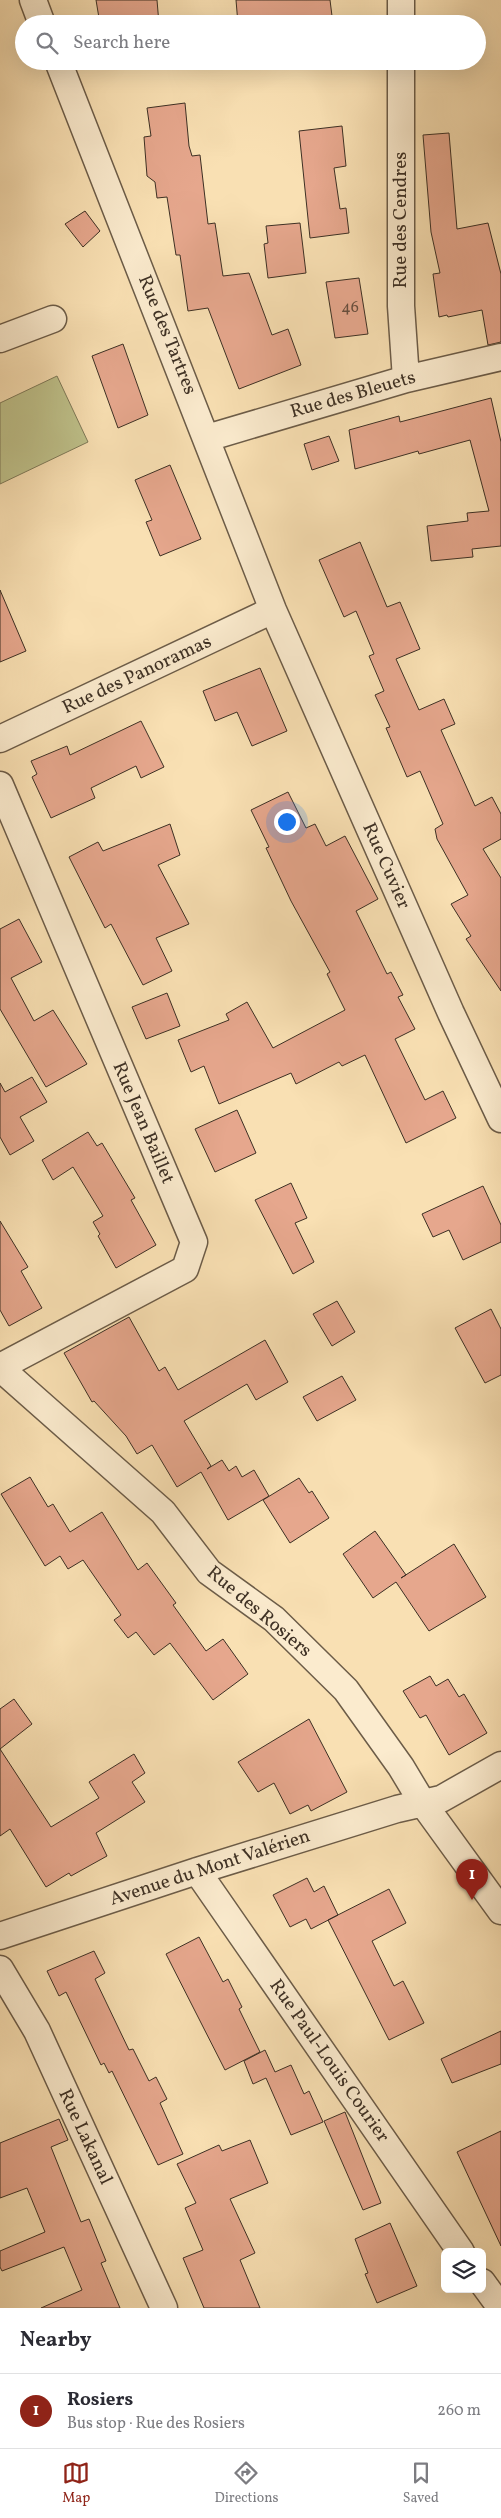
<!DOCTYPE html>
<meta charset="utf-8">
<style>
:root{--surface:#fff;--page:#f7f7f7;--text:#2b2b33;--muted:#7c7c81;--line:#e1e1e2;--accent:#8f2418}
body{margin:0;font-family:Vollkorn,serif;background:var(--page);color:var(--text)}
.controls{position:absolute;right:15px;bottom:15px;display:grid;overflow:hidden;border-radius:8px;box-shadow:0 5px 20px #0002}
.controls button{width:45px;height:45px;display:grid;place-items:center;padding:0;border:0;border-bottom:1px solid var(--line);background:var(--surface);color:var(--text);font:25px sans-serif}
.you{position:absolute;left:286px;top:821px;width:18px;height:18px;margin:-12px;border:4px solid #fff;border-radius:50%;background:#1a73e8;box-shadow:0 0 0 8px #1a73e833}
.badge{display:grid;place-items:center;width:32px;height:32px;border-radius:50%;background:var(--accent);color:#fff;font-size:16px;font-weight:700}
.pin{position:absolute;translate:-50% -41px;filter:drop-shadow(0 1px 2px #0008)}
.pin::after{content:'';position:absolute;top:26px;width:18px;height:15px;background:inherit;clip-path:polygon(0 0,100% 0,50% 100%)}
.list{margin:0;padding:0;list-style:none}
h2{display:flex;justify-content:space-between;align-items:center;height:65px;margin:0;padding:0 20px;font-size:21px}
h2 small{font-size:16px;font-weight:400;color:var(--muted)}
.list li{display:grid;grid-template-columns:32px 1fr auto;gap:15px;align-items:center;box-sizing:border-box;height:75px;padding:0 20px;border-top:1px solid var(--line)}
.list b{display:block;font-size:19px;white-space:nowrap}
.list p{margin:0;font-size:16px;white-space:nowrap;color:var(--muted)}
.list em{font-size:16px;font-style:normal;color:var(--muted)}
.icon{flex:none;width:28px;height:28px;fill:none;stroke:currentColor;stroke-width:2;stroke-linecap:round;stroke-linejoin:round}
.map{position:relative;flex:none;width:501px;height:2308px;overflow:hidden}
.search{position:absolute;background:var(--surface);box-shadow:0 5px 20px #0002;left:15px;right:15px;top:15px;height:55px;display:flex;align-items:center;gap:12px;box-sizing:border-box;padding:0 18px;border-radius:28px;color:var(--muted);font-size:19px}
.sheet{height:140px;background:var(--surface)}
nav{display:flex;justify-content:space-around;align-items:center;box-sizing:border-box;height:70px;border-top:1px solid var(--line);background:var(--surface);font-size:14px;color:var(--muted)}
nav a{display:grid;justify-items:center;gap:2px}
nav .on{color:var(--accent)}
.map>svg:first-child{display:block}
.green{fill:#bfc28b;stroke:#7e7958}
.building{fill:#e6a78d;stroke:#3d3024}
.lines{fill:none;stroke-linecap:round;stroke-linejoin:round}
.street-casing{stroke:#6c5c48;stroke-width:29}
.street{stroke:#fbebce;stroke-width:26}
.labels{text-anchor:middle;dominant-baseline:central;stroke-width:4.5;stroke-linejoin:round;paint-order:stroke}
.number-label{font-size:16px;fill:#674e3e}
.street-label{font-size:19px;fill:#3d3024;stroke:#fbebce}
</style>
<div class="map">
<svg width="501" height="2308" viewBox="0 0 501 2308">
<rect width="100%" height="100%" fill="#f9e0b3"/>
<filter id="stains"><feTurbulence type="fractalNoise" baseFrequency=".004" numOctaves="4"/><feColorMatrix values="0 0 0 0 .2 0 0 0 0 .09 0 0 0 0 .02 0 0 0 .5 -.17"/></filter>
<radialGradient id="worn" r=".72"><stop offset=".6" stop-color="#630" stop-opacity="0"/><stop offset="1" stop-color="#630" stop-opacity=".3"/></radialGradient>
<path class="green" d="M57,376L88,442L0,484V403Z"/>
<path class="building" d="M96,0H157L159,24H100Z
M236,0H330L333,24H238Z
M104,61H140V65L105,69Z
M185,103L189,146L192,156L200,155L208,224L215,223L223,276L249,273L272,335L288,329L301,365L239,389L208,308L188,311L180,255H176L167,197L157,198L155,182L147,176L144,137L151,136L147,108Z
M342,126L346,166L334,168L340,209L346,208L349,233L310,238L299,131Z
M449,133L457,229L488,223L501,274V342L488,345L482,310L448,317L447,315L439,317L433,274L440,273L431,232L423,135Z
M85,211L100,231L83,247L65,224Z
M300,223L306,273L268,278L264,244L268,243L266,226Z
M359,278L368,334L335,338L326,282Z
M123,344L148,415L118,428L92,356Z
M491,398L501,442V546L472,549L473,557L431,561L427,526L468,521L467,513L489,511L470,440L419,454L418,451L355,469L349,430L399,416L400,422Z
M329,436L339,461L312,470L304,444Z
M170,465L201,539L160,556L146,522L152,520L135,480Z
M360,542L387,607L400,602L420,649L396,659L419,710L444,699L455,724L441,730L475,806L492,797L501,814V839L483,849L501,878V991L466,939L471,936L451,904L468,895L437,839L435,829L443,824L420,771L407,777L386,728L390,727L375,695L384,691L369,656L374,654L356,611L344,617L319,560Z
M0,590L26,651L0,662Z
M260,668L287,731L252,746L237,712L215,721L203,691Z
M141,721L164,767L141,778L136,766L91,788L95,798L51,818L32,777L37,774L31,761L67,746L70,755Z
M288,792L306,828L315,824L326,846L345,836L378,899L356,911L387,974L391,972L403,995L398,997L415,1029L395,1039L425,1100L443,1091L456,1118L406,1143L365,1055L342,1066L339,1062L296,1084L291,1073L219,1104L204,1066L191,1072L178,1040L229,1020L226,1014L247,1002L273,1048L345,1010L327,974L330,972L291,901L266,848L269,847L251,810Z
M170,824L180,855L158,865L189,924L156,938L172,971L143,985L111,924L105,928L69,857L98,842L103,851Z
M19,919L42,962L11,978L34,1021L53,1010L87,1064L46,1087L0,1009V929Z
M167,993L180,1026L146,1039L132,1007Z
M32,1077L47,1102L20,1117L34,1141L10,1155L0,1137V1083L5,1092Z
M237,1110L256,1153L215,1172L195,1129Z
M88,1132L97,1146L102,1143L135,1198L131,1200L156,1245L116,1268L98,1236L100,1234L93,1222L103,1216L73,1167L53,1180L42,1160Z
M291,1183L307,1218L295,1223L314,1262L293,1274L255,1200Z
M483,1186L501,1225V1242L463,1260L449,1230L433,1237L422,1214Z
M0,1221L28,1267L21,1271L42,1308L9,1326L0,1310Z
M337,1301L355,1332L332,1346L313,1314Z
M491,1309L501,1329V1375L485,1383L455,1328Z
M129,1317L159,1371L165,1367L178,1390L265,1340L288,1382L256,1400L247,1384L184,1421L211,1466L207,1469L222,1460L229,1471L236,1466L242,1477L254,1470L269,1496L228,1520L201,1472L177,1487L152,1445L137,1454L126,1436L94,1401L92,1402L64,1353Z
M342,1376L356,1400L317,1421L303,1397Z
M30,1477L48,1507L53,1504L70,1532L102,1512L138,1570L147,1563L176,1603L173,1605L206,1651L223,1639L248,1674L213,1700L170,1643L154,1655L136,1632L128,1638L114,1620L121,1615L83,1560L68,1569L60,1556L45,1566L1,1494Z
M299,1478L309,1493L312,1491L329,1518L290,1543L263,1500Z
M375,1531L406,1575L401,1578L454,1544L486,1597L429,1631L396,1582L373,1598L343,1554Z
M430,1676L436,1686L448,1679L459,1697L464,1694L487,1733L449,1755L426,1715L420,1718L403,1691Z
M14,1699L32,1724L0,1749L51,1827L99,1798L89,1782L134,1754L145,1773L132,1782L145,1802L96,1833L107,1856L71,1876L69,1873L46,1887L10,1829L0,1836V1709Z
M309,1719L347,1792L311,1811L308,1805L290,1814L274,1783L258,1792L238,1762Z
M307,1878L314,1892L324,1886L338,1915L311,1929L306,1919L290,1927L273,1895Z
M389,1889L406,1923L372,1941L394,1986L403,1981L424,2023L389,2040L328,1920Z
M199,1937L223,1982L228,1979L242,2007L239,2009L260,2052L225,2070L166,1954Z
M94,1951L105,1973L95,1979L129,2050L133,2049L149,2081L156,2077L167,2099L160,2103L183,2154L158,2165L112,2071L109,2073L104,2063L101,2065L66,1992L59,1996L47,1971Z
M501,2031V2064L452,2083L441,2059Z
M265,2050L275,2072L291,2065L304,2094L309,2091L323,2122L291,2135L266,2078L253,2084L244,2061Z
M345,2112L381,2203L363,2210L324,2121Z
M59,2119L68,2140L51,2147L81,2222L89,2219L106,2261L101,2263L120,2308H41L82,2290L64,2247L2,2271L0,2267V2251L45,2232L27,2188L0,2198V2143Z
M501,2131V2246L457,2152Z
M250,2140L268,2183L230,2199L255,2253L240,2260L260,2308H204L183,2258L203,2250L185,2208L196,2203L177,2164L219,2145L222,2151Z
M390,2223L417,2286L377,2303L365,2274L368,2273L355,2239Z"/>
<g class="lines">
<g class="street-casing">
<path id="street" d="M33,0L42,24
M401,24V0
M58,61L273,610L451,1013L501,1119
M401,61V306L406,379
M0,339L53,319
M207,438L406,379L501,357
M0,739L273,610
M0,785L194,1242L185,1269L0,1367
M0,1368L163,1512L209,1572L274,1619L346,1690L401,1767L422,1802L501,1911
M197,1871L461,2252
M0,1936L197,1871L397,1809L441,1799L501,1765
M0,1969L37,2031L164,2308
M482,2282L501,2308"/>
</g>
<use href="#street" class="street"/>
</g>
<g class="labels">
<g class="number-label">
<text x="350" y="308">46</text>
</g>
<g class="street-label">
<text transform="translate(401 220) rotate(-90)">Rue des Cendres</text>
<text transform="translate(167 335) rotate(68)">Rue des Tartres</text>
<text transform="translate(353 395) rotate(-16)">Rue des Bleuets</text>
<text transform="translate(137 675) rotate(-25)">Rue des Panoramas</text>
<text transform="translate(386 866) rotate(66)">Rue Cuvier</text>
<text transform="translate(143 1123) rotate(67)">Rue Jean Baillet</text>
<text transform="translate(259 1612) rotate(40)">Rue des Rosiers</text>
<text transform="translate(210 1868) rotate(-18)">Avenue du Mont Valérien</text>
<text transform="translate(329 2061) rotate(55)">Rue Paul-Louis Courier</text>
<text transform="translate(85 2137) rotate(65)">Rue Lakanal</text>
</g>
</g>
<rect width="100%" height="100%" filter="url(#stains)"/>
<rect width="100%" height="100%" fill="url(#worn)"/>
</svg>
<div class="controls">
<button><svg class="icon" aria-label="layers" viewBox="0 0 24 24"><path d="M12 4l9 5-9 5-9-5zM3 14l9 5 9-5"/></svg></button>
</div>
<div class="you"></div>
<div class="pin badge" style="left:472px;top:1900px">1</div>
<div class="search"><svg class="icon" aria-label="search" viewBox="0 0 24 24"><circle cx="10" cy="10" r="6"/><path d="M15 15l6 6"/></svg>Search here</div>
</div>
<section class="sheet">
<h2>Nearby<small></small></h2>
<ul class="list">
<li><span class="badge">1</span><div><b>Rosiers</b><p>Bus stop · Rue des Rosiers</p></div><em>260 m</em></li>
</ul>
</section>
<nav>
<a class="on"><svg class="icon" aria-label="map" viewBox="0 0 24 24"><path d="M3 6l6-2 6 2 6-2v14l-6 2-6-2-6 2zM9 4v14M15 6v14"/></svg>Map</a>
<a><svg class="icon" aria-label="directions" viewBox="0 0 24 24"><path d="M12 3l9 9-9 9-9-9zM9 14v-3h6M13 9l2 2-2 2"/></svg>Directions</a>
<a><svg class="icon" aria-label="saved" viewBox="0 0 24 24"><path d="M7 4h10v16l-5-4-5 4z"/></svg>Saved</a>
</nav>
